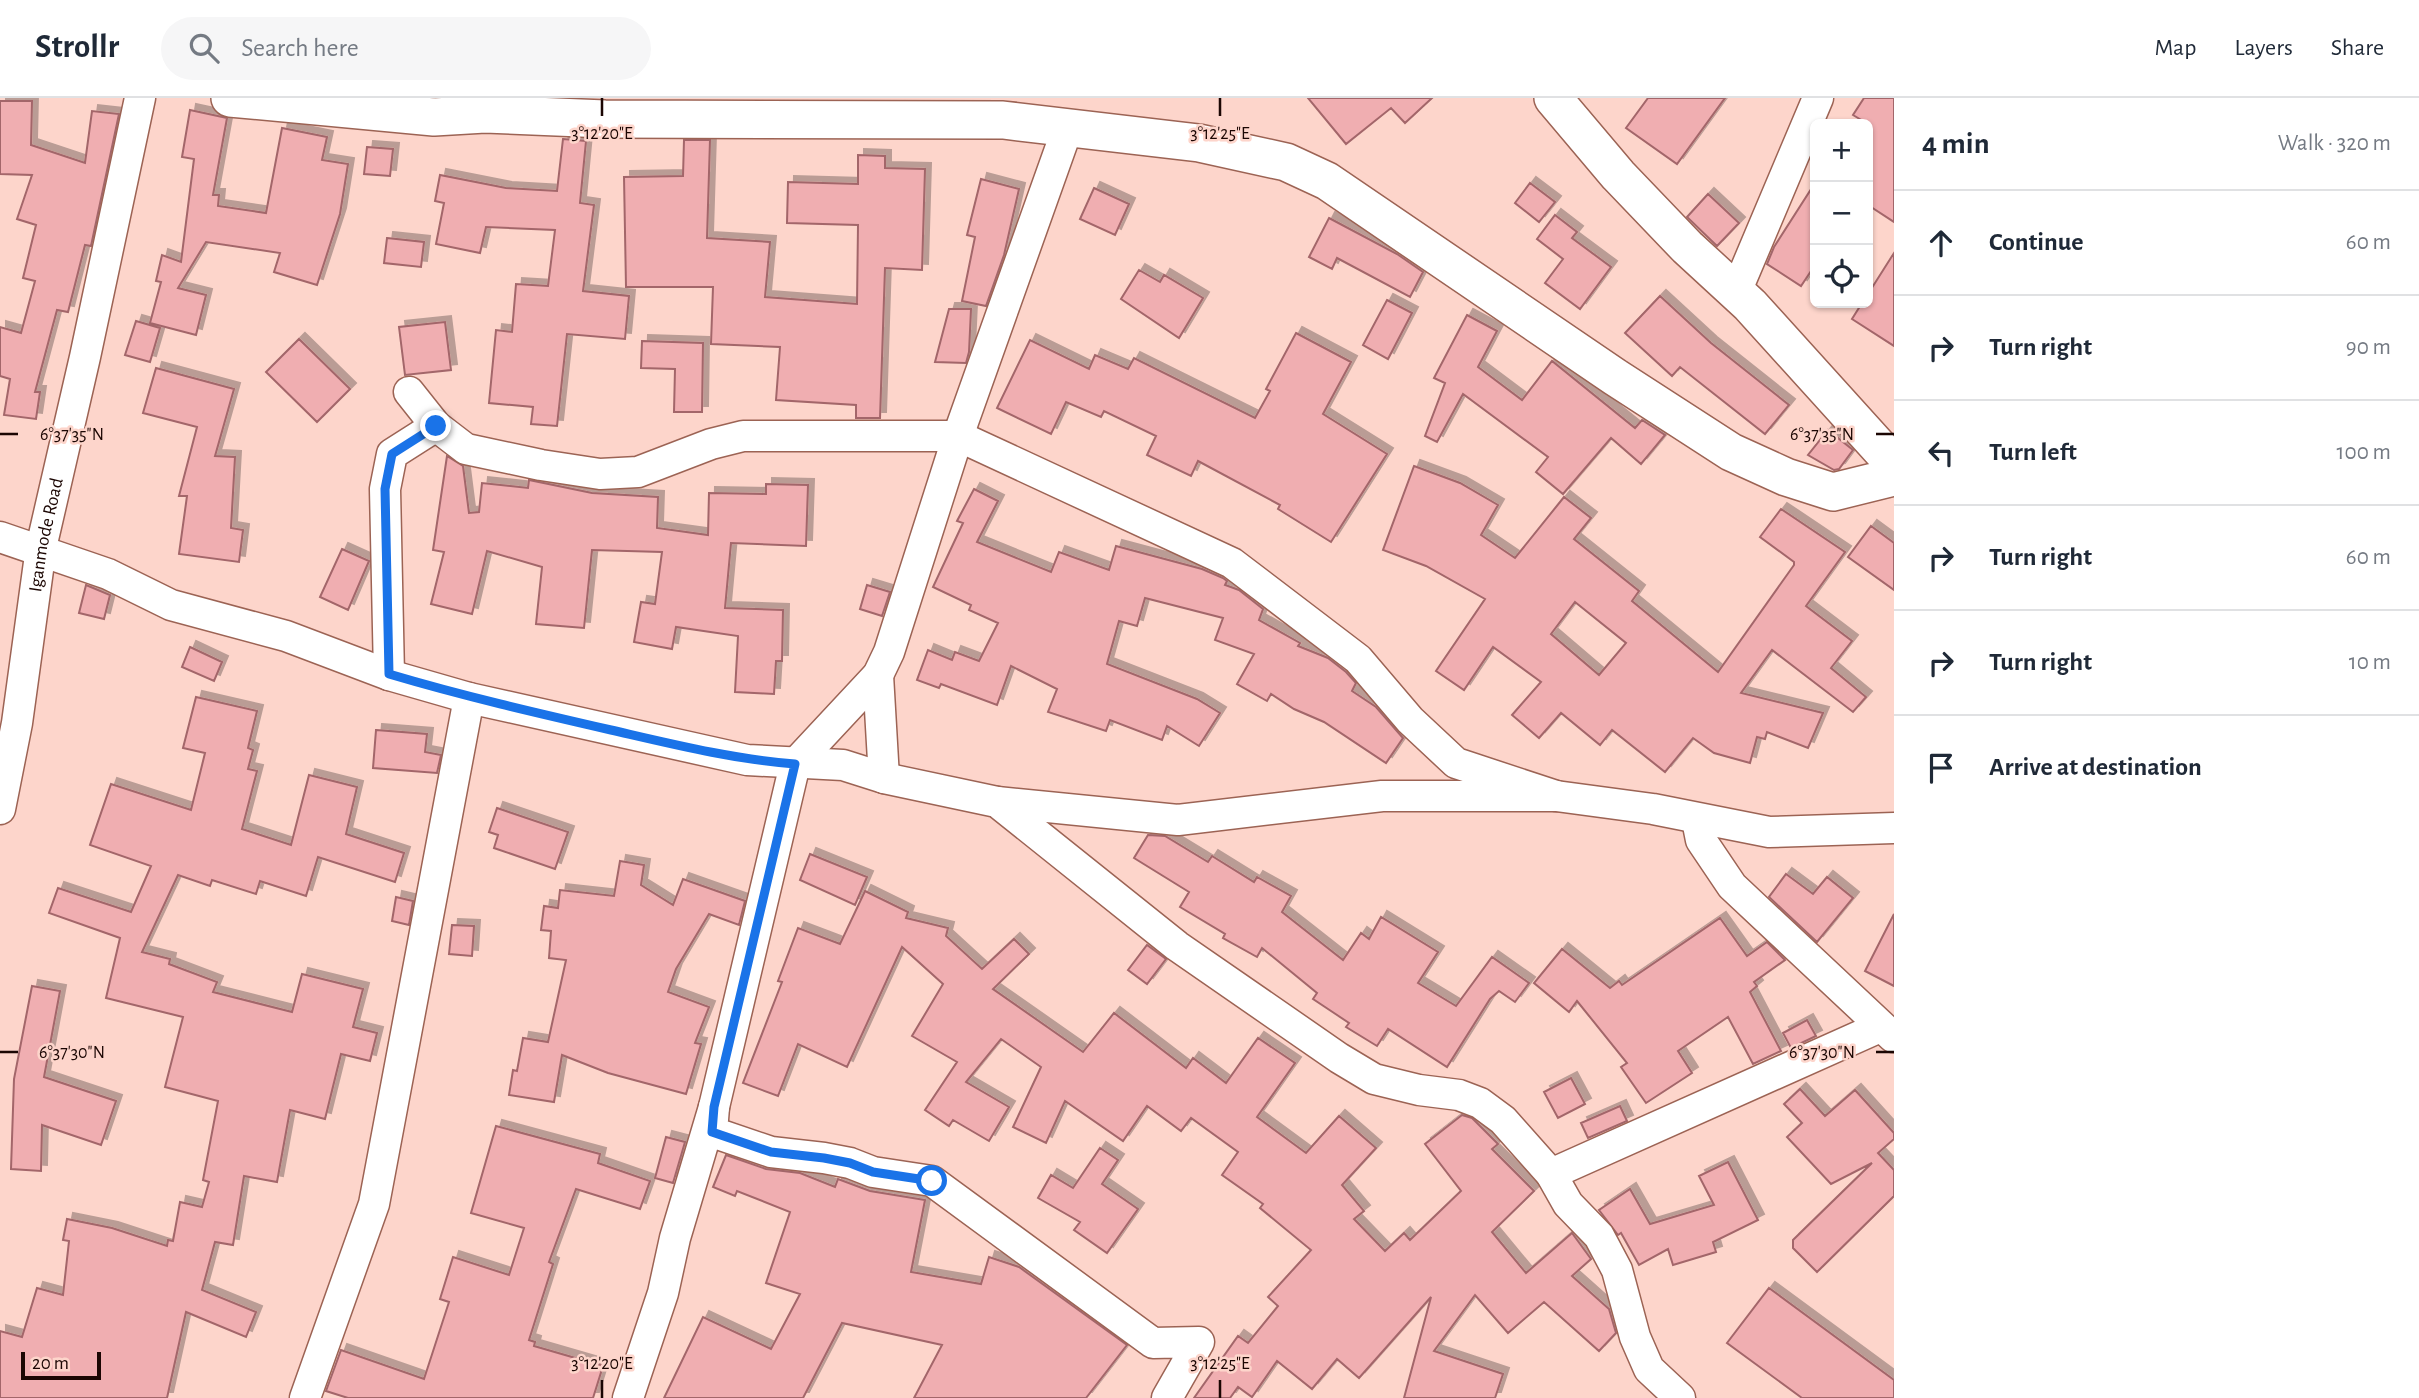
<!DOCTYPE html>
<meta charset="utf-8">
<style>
:root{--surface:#fff;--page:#f6f6f7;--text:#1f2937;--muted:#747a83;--line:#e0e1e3}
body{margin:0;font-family:"Alegreya Sans",sans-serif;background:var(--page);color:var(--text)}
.controls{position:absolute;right:21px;top:21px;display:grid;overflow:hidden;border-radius:10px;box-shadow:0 2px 5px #0004}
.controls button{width:63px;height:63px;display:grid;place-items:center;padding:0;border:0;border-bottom:2px solid var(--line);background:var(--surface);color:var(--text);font:35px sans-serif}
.scale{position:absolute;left:21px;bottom:18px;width:80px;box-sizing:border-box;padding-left:7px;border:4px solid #1b0603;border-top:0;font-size:19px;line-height:24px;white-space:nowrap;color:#1b0603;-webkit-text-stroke:5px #fdd5cb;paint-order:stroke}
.stop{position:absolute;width:21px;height:21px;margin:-16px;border:5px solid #1a73e8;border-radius:50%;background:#fff}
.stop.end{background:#1a73e8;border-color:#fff;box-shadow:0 2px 7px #0008}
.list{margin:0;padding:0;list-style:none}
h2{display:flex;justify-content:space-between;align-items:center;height:91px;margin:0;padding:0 28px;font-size:30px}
h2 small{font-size:23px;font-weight:400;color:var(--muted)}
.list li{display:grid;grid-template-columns:46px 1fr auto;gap:21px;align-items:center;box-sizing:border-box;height:105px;padding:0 28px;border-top:2px solid var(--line)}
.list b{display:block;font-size:26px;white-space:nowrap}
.list em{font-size:23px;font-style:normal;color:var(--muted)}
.icon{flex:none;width:38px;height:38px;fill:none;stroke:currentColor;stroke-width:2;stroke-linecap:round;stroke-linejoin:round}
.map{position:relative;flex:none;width:1894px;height:1300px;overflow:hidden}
header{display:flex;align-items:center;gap:42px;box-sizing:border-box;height:98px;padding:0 35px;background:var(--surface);border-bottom:2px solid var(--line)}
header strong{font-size:33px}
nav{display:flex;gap:38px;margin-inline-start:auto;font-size:24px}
.search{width:490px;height:63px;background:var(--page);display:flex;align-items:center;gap:18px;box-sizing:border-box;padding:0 24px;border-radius:38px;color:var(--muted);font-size:26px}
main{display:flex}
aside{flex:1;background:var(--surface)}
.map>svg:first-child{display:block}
.building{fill:#f0aeb1;stroke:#a3666a;stroke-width:2;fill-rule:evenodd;filter:url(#shadow)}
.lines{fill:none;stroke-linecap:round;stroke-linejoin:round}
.minor-casing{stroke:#9c6354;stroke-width:33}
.tertiary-casing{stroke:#9c6354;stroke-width:40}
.minor{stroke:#fff;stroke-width:30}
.tertiary{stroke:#fff;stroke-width:37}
.route{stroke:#1a73e8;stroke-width:9}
.ticks{fill:none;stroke:#1b0603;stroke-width:2.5}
.labels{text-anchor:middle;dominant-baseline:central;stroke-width:5;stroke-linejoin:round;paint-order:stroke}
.street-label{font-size:19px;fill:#1b0603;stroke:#fdd5cb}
.ticks-label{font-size:18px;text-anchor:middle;fill:#1b0603;stroke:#fdd5cb;stroke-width:5;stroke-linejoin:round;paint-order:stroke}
</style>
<header>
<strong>Strollr</strong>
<div class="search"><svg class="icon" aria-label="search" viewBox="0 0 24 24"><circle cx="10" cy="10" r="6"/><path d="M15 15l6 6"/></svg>Search here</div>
<nav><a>Map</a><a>Layers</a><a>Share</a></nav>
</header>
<main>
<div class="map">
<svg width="1894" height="1300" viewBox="0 0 1894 1300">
<defs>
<filter id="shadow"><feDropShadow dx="6" dy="-6" stdDeviation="0" flood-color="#0004"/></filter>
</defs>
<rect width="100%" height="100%" fill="#fdd5cb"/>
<path class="building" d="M1308,0H1432L1405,25L1391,10L1346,46Z
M1648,0H1725L1677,66L1626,30Z
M1864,0H1894V124L1868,107V26L1853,17Z
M0,3H32L31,47L85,65L92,13L119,16L91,148L85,147L68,214L57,212L35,294H40L36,321L4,317L10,281L0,278V229L21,235L35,183L23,180L36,127L17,121L32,77L0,76Z
M190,12L227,20L213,97H219L218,108L266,115L282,30L327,39L322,62L348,66L340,116L317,187L274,174L280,155L206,144L178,190L206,197L196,237L150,225L161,184L156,183L162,157L181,164L194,61L182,59Z
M563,41L586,43L580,105L594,107L583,193L629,198L625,241L567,236L557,328L531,326L533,309L489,305L496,232L512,234L516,186L548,188L555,132L486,129L480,155L436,146L444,105L435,103L440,77L506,90L557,93Z
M684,42H710L707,140L770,144L765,199L857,206L858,127L787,125L788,84L858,86V57L885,58V70L925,71L922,172L885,170L880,320H856V307L776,302L780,249L711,246L713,189H626L624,79L683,78Z
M367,49L393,51L390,78L364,76Z
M981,81L1019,91L1004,157L986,208L962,203L975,139L967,137Z
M1530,85L1555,104L1539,124L1515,105Z
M1815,85V167L1801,188L1767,166L1774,149Z
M1094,90L1129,106L1115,137L1080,121Z
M1708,96L1739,125L1717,148L1687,119Z
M1555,117L1577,134L1572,140L1611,169L1580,211L1545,185L1563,161L1537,141Z
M1329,120L1397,156L1423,174L1410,199L1337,160L1332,171L1309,159Z
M387,140L424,144L421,169L384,165Z
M1894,155V248L1852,221L1862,205H1868V196Z
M1139,172L1160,184L1164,177L1203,200L1179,240L1121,201Z
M1660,198L1711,245L1789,307L1765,336L1680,269L1672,278L1625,235Z
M1387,202L1412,215L1388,261L1363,247Z
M949,211H971L969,254L966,265L935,264Z
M1467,217L1497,233L1478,269L1522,302L1552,263L1635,330L1642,322L1665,337L1641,366L1611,340L1563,396L1536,374L1548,359L1463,296L1437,344L1425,338L1445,285L1434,280Z
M136,223L160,230L150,264L125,257Z
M445,224L451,272L405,277L399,229Z
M1296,235L1351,264L1323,316L1387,356L1331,444L1278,411L1280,407L1198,363L1191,378L1147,357L1156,338L1104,313L1101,319L1066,304L1051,336L997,310L1030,242L1089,271L1095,257L1128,271L1134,260L1255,320L1270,293L1266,291Z
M299,241L350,291L317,324L266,274Z
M642,243L703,245L702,314H674L675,271L641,270Z
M156,270L234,291L215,358L235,359L231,430L243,432L239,464L179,456L187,398H179L197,329L143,315Z
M1828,332L1853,352L1839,371L1834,372L1808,357Z
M447,358L463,368L469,415L479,414L482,385L528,390L529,382L592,395L658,399L657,430L708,437L709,395L766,396V386L808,387L806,448L731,445L725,510L783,512L782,563H776L774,596L735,594L738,538L676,529L672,551L634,544L641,504L655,506L662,454L592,452L584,530L536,526L542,469L487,453L472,516L431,506L444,454L433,452Z
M1414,368L1460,385L1498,407L1481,437L1515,460L1564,399L1591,420L1574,441L1639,493L1632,503L1718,574L1794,467V464L1760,439L1781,411L1845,454L1806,508L1852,543L1831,570L1866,599L1853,614L1772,552L1741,595L1823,615L1808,650L1767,634L1765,641L1757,639L1750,665L1714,655L1693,640L1665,674L1612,632L1600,647L1561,615L1539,640L1512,617L1541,584L1493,549L1464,592L1436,573L1485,501L1426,468L1383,452ZM1575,504L1626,545L1599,577L1551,536Z
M974,391L998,403L977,444L1051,474L1059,454L1109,472L1116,448L1202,471L1223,480L1227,483L1225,487L1239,492L1263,511L1259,522L1300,545L1298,548L1328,560L1346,574L1356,585L1352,593L1376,609L1403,640L1386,665L1324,624L1294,611L1271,596L1267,603L1237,586L1254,556L1215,542L1223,520L1145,500L1137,528L1119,523L1107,566L1197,601L1220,615L1199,648L1167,628L1162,642L1110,622L1106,633L1048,614L1057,591L1011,568L997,607L941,586L939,590L917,582L928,552L952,562L955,554L979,563L998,525L969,512L971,507L933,489L963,425L957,423Z
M1871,428L1894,445V492L1848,459Z
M342,451L369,463L348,512L320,499Z
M86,487L110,497L104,521L79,515Z
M867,487L890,494L882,518L860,511Z
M190,549L222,564L214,583L182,569Z
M196,599L257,613L248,650L253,652L248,671L257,673L242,731L291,747L309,677L357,689L346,736L404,755L395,784L318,759L306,798L260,783L256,796L212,782L210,788L178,777L142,854L170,861L169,866L217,884L213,894L292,914L302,876L363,891L353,929L377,935L370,963L341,956L325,1021L290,1012L277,1084L244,1078L233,1147L215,1144L202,1192L256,1214L246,1239L186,1214L167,1300H0V1233L22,1239L37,1190L63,1197L69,1143L63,1142L67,1121L112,1130L167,1148L168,1142L173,1143L180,1104L202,1109L209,1084L203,1082L218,1003L165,989L183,919L106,900L120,840L49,815L58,790L131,814L151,768L90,747L111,686L191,712L205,655L183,650Z
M376,632L427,636L425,654L441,657L437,675L373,670Z
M497,710L568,734L555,771L494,750L498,737L489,734Z
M1148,737L1165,738L1208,764L1212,758L1254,784L1257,779L1291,798L1282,814L1343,862L1361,835L1369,841L1381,819L1438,854L1418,885L1456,908L1492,859L1529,885L1515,904L1499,893L1490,901L1447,969L1388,931L1377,948L1346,929L1349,925L1313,901L1317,895L1262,850L1257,859L1223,840L1225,836L1180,809L1189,794L1134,760Z
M810,756L867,779L855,807L800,782Z
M620,763L644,767L641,787L673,807L683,781L745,803L739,827L709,816L676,871L668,894L709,909L695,945L701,946L686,996L608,975L562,957L554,1004L509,997L513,972L517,973L523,940L548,944L566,862L549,860L551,833L541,832L544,808L558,810L560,792L614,798Z
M1786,776L1813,796L1827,779L1853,800L1817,844L1769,799Z
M865,793L908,814L906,820L948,830L946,838L982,871L1014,841L1029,856L993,891L1083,954L1114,915L1186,970L1193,960L1226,985L1258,940L1295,965L1257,1019L1306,1055L1339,1018L1376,1050L1342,1087L1364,1113L1354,1121L1385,1153L1404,1135L1410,1142L1461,1093L1425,1046L1462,1017L1472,1020L1498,1046L1492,1051L1534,1093L1492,1134L1526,1175L1572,1135L1591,1161L1572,1178L1609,1211L1616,1235L1599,1253L1544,1204L1508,1235L1475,1197L1434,1253L1503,1276L1495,1300H1404L1431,1199L1359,1280L1337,1261L1312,1291L1277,1263L1252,1299L1238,1289L1230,1300H1194L1238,1238L1248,1245L1278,1208L1268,1199L1311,1152L1260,1110L1263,1106L1222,1077L1238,1054L1191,1020L1181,1033L1147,1008L1123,1043L1065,1003L1046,1045L1013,1029L1041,969L1001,941L966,984L1009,1009L989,1043L953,1022L949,1028L925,1012L957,964L912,938L943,886L902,849L847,969L798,946L778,998L743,985L782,884L778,883L798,830L840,846Z
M396,799L413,803L409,827L392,823Z
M1894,816V888L1865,873Z
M1720,820L1747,858L1767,844L1785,862L1754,884L1757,888L1750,894L1781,953L1753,966L1728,919L1678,953L1692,975L1646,1005L1621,969L1627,965L1577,903L1569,914L1534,885L1562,851L1610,890L1619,883L1622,887Z
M452,827L474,828L472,858L449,856Z
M1147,847L1166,861L1147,886L1128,872Z
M32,888L60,893L44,979L116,1003L101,1047L42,1027L41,1073L11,1071L14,981Z
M1807,922L1816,938L1791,950L1783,935Z
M1571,980L1585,1006L1558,1020L1544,994Z
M1800,991L1825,1018L1855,992L1894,1035V1041L1878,1055L1894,1072V1098L1817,1174L1793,1150V1142L1872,1065L1831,1086L1787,1039L1802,1025L1784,1006Z
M1620,1008L1627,1023L1588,1040L1581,1025Z
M496,1028L600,1056L598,1065L650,1083L640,1111L576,1091L549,1164L553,1166L529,1242L535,1244L534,1248L603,1268L593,1300H348L326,1293L341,1252L424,1281L449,1204L440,1201L453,1159L509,1177L524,1130L471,1115Z
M666,1039L685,1044L673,1085L655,1080Z
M1100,1050L1118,1062L1102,1086L1138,1111L1107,1155L1074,1132L1080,1124L1038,1100L1051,1077L1073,1090Z
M726,1057L766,1071L800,1075L835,1089L838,1081L870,1093L925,1102L911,1174L981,1186L989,1159L1019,1169L1127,1247L1086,1300H914L942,1247L842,1225L803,1300H664L703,1219L771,1251L800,1196L766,1185L790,1114L737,1093L735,1098L713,1089Z
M1728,1064L1758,1122L1713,1144L1716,1154L1673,1167L1668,1151L1639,1167L1621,1135L1618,1137L1599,1112L1630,1091L1650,1126L1714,1107L1699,1078Z
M1769,1190L1894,1282V1300H1802L1727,1245Z"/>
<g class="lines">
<g class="minor-casing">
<g id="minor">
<path d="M1736,194L1818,0"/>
<path d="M409,294L436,328L466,351L541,367L600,376L638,374L711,346L743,338H958L1232,465L1358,561L1410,622L1456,665L1556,698"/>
<path d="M0,439L108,476L171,507L286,538L389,577L469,600L747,662L843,667L884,680L997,704L1177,848L1339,960L1374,981L1419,992L1459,997L1480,1005L1503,1022L1551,1076L1568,1106L1599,1138L1617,1172L1635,1239L1649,1271L1680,1300"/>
<path d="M389,577L385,391L392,356L436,328"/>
<path d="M878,577L884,680"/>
<path d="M997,704L1178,722L1382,698H1556L1653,711L1769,734L1894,730"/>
<path id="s1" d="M0,711L17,625L41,450L85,259L140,0"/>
<path d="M1697,722L1701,742L1732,788L1893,939"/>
<path d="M714,1009L712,1034L771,1054L824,1060L850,1065L873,1074L932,1083L1153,1245L1199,1244L1167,1300"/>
<path d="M1551,1076L1880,929"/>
<path d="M305,1300L374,1106L469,600"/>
<path d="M628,1300L663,1195L675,1140L714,1009L795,666L878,577L889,554L958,338L1068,29"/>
</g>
</g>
<g class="tertiary-casing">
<path id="tertiary" d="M230,0L434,19L485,16L605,21L1003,22L1199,45L1286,64L1327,83L1615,279L1731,354L1786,379L1833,394L1894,379
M1553,0L1618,77L1687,149L1750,207L1894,366"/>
</g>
<use href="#minor" class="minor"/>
<use href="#tertiary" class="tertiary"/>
</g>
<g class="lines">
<path class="route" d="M436,328L392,356L385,391L389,576C463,598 537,615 611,632C672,646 732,661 795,666L714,1009L712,1034L771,1054L824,1060L850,1065L873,1074L932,1083"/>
</g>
<path class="ticks" d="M602,0V18M1220,0V18M0,336H18M1876,336H1894M0,954H18M1876,954H1894M602,1282V1300M1220,1282V1300"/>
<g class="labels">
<g class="street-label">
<text stroke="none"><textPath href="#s1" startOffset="278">Iganmode Road</textPath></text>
</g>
</g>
<g class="ticks-label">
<text x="602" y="41">3°12'20"E</text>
<text x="1220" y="41">3°12'25"E</text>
<text x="72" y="342">6°37'35"N</text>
<text x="1822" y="342">6°37'35"N</text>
<text x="72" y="960">6°37'30"N</text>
<text x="1822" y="960">6°37'30"N</text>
<text x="602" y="1271">3°12'20"E</text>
<text x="1220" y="1271">3°12'25"E</text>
</g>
</svg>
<div class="controls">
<button>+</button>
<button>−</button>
<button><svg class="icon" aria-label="locate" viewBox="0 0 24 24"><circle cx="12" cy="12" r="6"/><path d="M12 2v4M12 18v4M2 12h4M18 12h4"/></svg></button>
</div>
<div class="scale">20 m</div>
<div class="stop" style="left:932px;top:1083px"></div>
<div class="stop end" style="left:436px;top:328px"></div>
</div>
<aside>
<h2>4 min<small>Walk · 320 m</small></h2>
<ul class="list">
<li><svg class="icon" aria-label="ahead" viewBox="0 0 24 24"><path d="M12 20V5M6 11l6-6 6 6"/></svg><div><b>Continue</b></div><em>60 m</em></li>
<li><svg class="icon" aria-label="right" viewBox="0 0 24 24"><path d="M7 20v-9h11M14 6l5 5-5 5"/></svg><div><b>Turn right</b></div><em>90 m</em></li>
<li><svg class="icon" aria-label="left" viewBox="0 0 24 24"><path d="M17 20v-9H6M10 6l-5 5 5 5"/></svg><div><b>Turn left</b></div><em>100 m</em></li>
<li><svg class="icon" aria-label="right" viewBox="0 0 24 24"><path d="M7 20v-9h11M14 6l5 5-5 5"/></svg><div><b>Turn right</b></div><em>60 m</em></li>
<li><svg class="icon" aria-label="right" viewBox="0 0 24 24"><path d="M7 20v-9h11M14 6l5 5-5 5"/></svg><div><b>Turn right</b></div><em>10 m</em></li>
<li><svg class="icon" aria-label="arrive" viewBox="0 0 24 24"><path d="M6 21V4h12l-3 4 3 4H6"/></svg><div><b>Arrive at destination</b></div></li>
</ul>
</aside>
</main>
